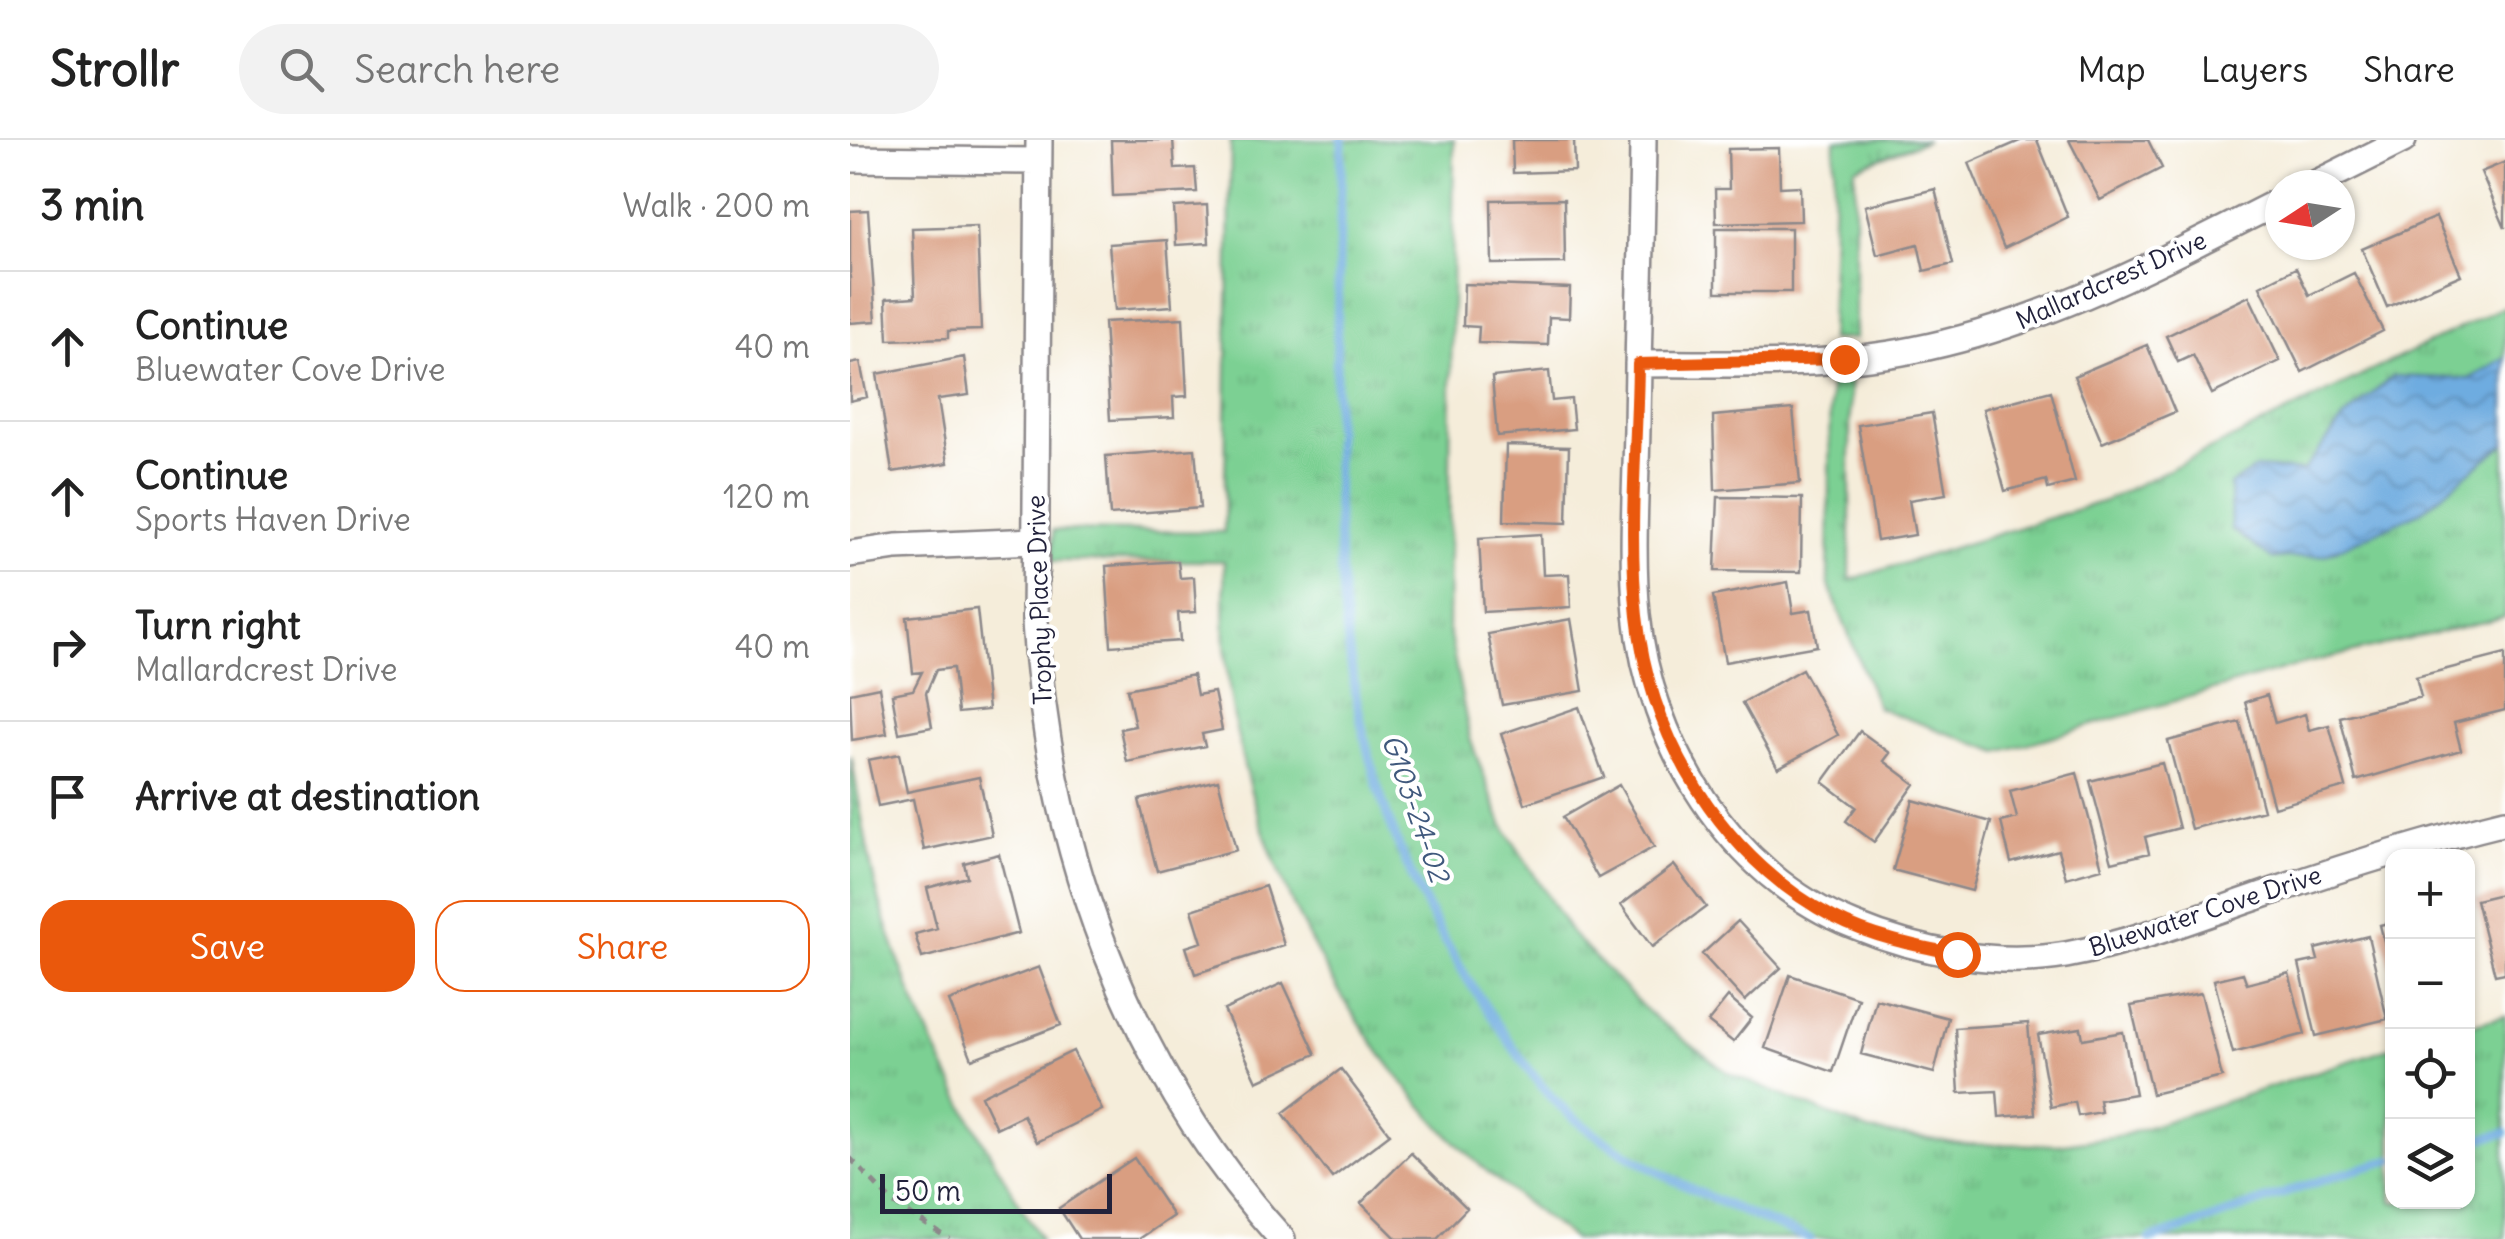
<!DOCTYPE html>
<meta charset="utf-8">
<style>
:root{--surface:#fff;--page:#f2f2f2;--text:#222;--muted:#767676;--line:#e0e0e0;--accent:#ea580c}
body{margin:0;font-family:Delius,sans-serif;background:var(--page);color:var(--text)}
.controls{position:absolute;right:30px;bottom:30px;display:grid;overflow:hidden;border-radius:20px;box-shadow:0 2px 8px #0004}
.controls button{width:90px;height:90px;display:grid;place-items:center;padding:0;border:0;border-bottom:2px solid var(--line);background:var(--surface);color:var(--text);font:50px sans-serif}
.compass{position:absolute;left:1415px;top:30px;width:90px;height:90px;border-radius:50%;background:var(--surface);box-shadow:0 2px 8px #0004;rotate:258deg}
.scale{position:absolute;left:30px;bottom:25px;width:232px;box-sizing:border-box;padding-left:10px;border:5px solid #22223b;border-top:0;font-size:28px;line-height:35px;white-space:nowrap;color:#22223b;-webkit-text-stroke:8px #fff;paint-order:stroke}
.stop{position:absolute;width:30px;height:30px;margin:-22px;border:8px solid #ea580c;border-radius:50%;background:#fff}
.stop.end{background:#ea580c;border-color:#fff;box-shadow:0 2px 10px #0008}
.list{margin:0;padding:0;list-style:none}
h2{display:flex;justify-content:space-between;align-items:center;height:130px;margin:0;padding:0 40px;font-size:42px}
h2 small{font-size:32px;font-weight:400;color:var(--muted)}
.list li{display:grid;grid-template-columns:65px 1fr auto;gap:30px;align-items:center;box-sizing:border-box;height:150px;padding:0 40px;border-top:2px solid var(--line)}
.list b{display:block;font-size:38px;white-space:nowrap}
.list p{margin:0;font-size:32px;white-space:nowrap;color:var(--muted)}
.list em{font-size:32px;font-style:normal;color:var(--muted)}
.actions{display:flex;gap:20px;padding:30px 40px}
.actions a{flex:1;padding:22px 0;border:2px solid var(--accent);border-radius:30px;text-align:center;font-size:35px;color:var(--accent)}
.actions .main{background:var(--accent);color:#fff}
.icon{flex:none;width:55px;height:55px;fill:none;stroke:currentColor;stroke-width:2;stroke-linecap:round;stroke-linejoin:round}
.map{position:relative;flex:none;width:1655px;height:1099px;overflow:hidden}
header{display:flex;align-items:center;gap:60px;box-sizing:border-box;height:140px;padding:0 50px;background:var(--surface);border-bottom:2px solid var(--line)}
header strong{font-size:48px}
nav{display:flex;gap:55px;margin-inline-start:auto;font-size:35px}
.search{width:700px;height:90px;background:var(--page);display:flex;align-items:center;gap:25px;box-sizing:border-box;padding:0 35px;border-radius:55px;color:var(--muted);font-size:38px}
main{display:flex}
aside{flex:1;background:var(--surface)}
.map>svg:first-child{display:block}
.grass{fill:url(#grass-tufts);stroke:#4f7967;stroke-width:2.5}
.water{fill:url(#water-waves);stroke:#48678e;stroke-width:2.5}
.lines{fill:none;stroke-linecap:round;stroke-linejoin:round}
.stream{stroke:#6eace0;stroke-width:9}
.building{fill:#d99e81}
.minor-casing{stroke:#8c888a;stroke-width:30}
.path{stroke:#8c888a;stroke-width:5;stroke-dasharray:8 8;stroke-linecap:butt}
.minor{stroke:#fff;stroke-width:25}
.route{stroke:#ea580c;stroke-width:12}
.labels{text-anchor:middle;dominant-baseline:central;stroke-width:8;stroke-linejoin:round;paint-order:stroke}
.street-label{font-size:25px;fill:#22223b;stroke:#fff}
.water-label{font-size:28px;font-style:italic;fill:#40597d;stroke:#fff}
</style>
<header>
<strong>Strollr</strong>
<div class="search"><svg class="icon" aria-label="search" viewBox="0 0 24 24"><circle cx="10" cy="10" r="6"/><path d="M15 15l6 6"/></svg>Search here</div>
<nav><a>Map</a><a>Layers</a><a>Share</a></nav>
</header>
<main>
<aside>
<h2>3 min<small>Walk · 200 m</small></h2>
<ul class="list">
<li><svg class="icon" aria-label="ahead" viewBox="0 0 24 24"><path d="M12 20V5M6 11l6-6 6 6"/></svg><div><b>Continue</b><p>Bluewater Cove Drive</p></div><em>40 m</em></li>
<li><svg class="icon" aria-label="ahead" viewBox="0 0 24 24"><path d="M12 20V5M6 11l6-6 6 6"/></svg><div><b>Continue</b><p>Sports Haven Drive</p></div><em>120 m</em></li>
<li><svg class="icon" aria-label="right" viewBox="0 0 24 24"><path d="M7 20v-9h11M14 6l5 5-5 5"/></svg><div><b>Turn right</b><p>Mallardcrest Drive</p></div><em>40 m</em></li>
<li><svg class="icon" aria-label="arrive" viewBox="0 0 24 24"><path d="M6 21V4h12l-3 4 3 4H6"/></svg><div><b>Arrive at destination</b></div></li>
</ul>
<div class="actions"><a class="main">Save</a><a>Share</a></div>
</aside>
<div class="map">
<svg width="1655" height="1099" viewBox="0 0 1655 1099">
<defs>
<pattern id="grass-tufts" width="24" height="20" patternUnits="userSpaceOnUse" patternTransform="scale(2.5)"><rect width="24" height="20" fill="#7cd093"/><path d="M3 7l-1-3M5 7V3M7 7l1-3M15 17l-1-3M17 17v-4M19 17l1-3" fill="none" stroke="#6bb280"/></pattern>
<pattern id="water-waves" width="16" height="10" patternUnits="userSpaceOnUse" patternTransform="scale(2.5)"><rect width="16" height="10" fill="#6eace0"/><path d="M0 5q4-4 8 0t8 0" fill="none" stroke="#5a8cb7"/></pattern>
</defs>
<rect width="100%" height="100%" fill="#fff"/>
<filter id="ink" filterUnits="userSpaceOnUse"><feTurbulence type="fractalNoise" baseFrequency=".01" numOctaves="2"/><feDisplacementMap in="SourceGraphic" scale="20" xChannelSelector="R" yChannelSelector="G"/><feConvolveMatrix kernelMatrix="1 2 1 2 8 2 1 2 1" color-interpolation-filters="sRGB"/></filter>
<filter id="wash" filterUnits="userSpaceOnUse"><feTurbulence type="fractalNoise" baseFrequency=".0048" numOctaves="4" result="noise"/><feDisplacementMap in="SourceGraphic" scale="40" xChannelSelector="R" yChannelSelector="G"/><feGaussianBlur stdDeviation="2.25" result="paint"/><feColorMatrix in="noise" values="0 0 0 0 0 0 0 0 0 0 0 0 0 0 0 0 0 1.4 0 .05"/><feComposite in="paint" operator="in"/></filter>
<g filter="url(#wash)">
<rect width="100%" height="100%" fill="#f5edda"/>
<path class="grass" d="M381,0H604L598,486L620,599L652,684L721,793L799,873L878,933L1019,991L1117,1004L1208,1005L1274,995L1542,907V1062H1618V886L1655,876V1099H723C673,1061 621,1023 580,975C469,848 392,689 376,520C373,487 375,454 374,421H202L203,390L374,392Z
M985,0H1077L1005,28V198L980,200Z
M1655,166V477L1456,523L1149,612L1028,568L978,443L980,241L1000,239V440L1254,361Z
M1,615C9,658 15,702 25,744C58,871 122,988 191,1099H0Z"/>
<path class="water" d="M1655,217V304L1570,372L1475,415L1422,419L1381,389L1380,345L1406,328L1453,331L1495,277L1543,236L1619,239Z"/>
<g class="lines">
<path class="stream" d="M492,0C489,197 470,420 518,612C541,705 586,794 639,872C662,905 688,948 719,974C788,1030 878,1067 960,1099
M1618,1002L1655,993
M1300,1099C1382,1075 1460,1040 1542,1020"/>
</g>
<g id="blocks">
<path class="building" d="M261,0H323L325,29L345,28L347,52L263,56Z
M662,0H724L725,31L663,33Z
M1172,0H1187L1218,77L1154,108L1119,23Z
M1219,0H1298L1312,28L1250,60Z
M929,8L930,47L950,46L951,81L866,83L865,49H879L878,9Z
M1655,22V88L1631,32Z
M1085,49L1103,124L1074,131L1068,104L1027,115L1015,66Z
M714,59L715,123L642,124L641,60Z
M357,65L359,103L326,105L324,67Z
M18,70L26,181L0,183V71Z
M1586,77L1611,135L1537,167L1512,109Z
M127,86L131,190L98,191V198L38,200L36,159L65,157L62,88Z
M866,88H941V152H866Z
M317,100L322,166L265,170L259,104Z
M1446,128L1459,155L1504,133L1533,191L1452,232L1410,146Z
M614,144L720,148L719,178L699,177L698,205L628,203L629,187L613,186Z
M1399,156L1430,221L1362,254L1343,215L1328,222L1316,196Z
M333,178L337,256L323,257L324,277L260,280L254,182Z
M1297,205L1325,272L1252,303L1224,236Z
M114,217L119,255L88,259L98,323L42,332L27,234Z
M10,222L17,257L0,261V224Z
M699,231L702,261L721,259L724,289L647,296L642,237Z
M1201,251L1225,342L1198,349L1196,340L1155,351L1133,269Z
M943,269L950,343L865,350L863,276Z
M1082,273L1096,354L1059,360L1065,395L1027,401L1008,285Z
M656,305L719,307L717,383L654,381Z
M345,309L350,368L260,375L256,316Z
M868,357L952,358L951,432L865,431Z
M691,394L693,435L719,434L721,467L633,472L629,398Z
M328,421L330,438L344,437L346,472L328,473L330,501L261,506L256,426Z
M938,442L943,473L961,470L967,506L875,522L863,456Z
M127,469L138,570L108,573L103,528L86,530L76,553L82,587L49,593L42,554L63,550L72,532L63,533L57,477Z
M721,479L733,551L652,565L638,494Z
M1655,514V570L1604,583L1611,610L1506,641L1490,577L1571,557L1566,537Z
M952,529L988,595L928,628L892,563Z
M343,535L347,555L364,552L372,590L352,594L355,606L277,622L270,589L285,586L277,549Z
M29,547L37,594L2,600L0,553Z
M1417,555L1425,583L1455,574L1459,590L1479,585L1496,647L1424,667L1395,562Z
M729,567L754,637L675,664L651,594Z
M1390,582L1413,670L1341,689L1318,601Z
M1010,591L1040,613L1034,621L1065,644L1024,702L996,681L1006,667L973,642Z
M49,614L57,652L129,637L142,695L74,710L63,659L28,666L18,620Z
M1312,623L1329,688L1295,697L1299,713L1262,722L1240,641Z
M1227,633L1252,728L1216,738L1208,710L1161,723L1151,682L1167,678L1160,651Z
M368,640L386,710L307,731L289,660Z
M769,645L804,707L748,738L713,677Z
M1063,660L1141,682L1122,751L1043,730Z
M149,714L169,793L72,818L65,794L87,788L77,748L117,737L114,723Z
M824,725L856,767L802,807L771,765Z
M415,746L434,805L345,834L336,807L352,802L342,770Z
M1655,753V833L1645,835L1626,760Z
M888,781L931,828L895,861L852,814Z
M1542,782V829H1541L1530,785Z
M1518,796L1537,879L1466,896L1449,824L1468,820L1465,809Z
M189,827L211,885L122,919L99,861Z
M1393,833L1397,844L1439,833L1455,894L1383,913L1364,840Z
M940,835L1008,858L983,932L915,908Z
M433,843L466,914L407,941L374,870Z
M1351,853L1372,937L1302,954L1281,866Z
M878,857L902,878L883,902L858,882Z
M1026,859L1098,878L1084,933L1011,914Z
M1178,883L1185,974L1149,977L1147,951L1109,953L1105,888Z
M1231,888L1233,899L1273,892L1285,954L1249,960L1251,972L1228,976L1225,962L1201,967L1188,895Z
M223,911L252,970L187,1002L173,975L146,988L131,956Z
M491,929L540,994L482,1038L433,973Z
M561,1013L617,1068L587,1099H547L511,1063Z
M284,1018L323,1076L289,1099H229L209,1068Z"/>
</g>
</g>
<g filter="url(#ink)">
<use href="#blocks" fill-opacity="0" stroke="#8c888a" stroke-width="2.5"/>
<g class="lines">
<g class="minor-casing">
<path id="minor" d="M189,0L185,482C198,707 279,930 432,1099
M793,0C792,96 788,192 787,288C786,349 781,413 787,474C799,603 880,736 1003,785C1068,812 1146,827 1216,815C1287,802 1356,774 1424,751C1500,725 1577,701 1655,682
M0,19L188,21
M1463,45L1553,0
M788,224C878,223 974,228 1063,210C1195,184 1311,121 1430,61
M0,414L46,407L184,401"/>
</g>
<path class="path" d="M0,1018L44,1064L99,1099"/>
<use href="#minor" class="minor"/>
</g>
</g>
<g class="lines" filter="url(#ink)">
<path class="route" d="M994,219L788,224C787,307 778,393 787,476C800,599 872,718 983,777C1021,797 1066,806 1107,814"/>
</g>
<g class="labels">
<g class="street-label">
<text transform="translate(1261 140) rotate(-24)">Mallardcrest Drive</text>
<text transform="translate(189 460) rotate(-92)">Trophy Place Drive</text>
<text transform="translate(1355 771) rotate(-18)">Bluewater Cove Drive</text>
</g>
<g class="water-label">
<text transform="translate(566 668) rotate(71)">G103-24-02</text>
</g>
</g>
</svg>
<div class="controls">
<button>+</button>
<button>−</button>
<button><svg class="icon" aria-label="locate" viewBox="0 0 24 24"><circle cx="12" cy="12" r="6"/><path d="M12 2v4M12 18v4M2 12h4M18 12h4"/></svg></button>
<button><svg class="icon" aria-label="layers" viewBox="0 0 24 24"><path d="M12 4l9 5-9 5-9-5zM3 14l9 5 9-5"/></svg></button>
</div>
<svg class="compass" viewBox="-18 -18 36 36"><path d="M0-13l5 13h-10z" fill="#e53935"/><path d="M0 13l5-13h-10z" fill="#767676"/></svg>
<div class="scale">50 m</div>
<div class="stop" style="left:1107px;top:814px"></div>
<div class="stop end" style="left:994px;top:219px"></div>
</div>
</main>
